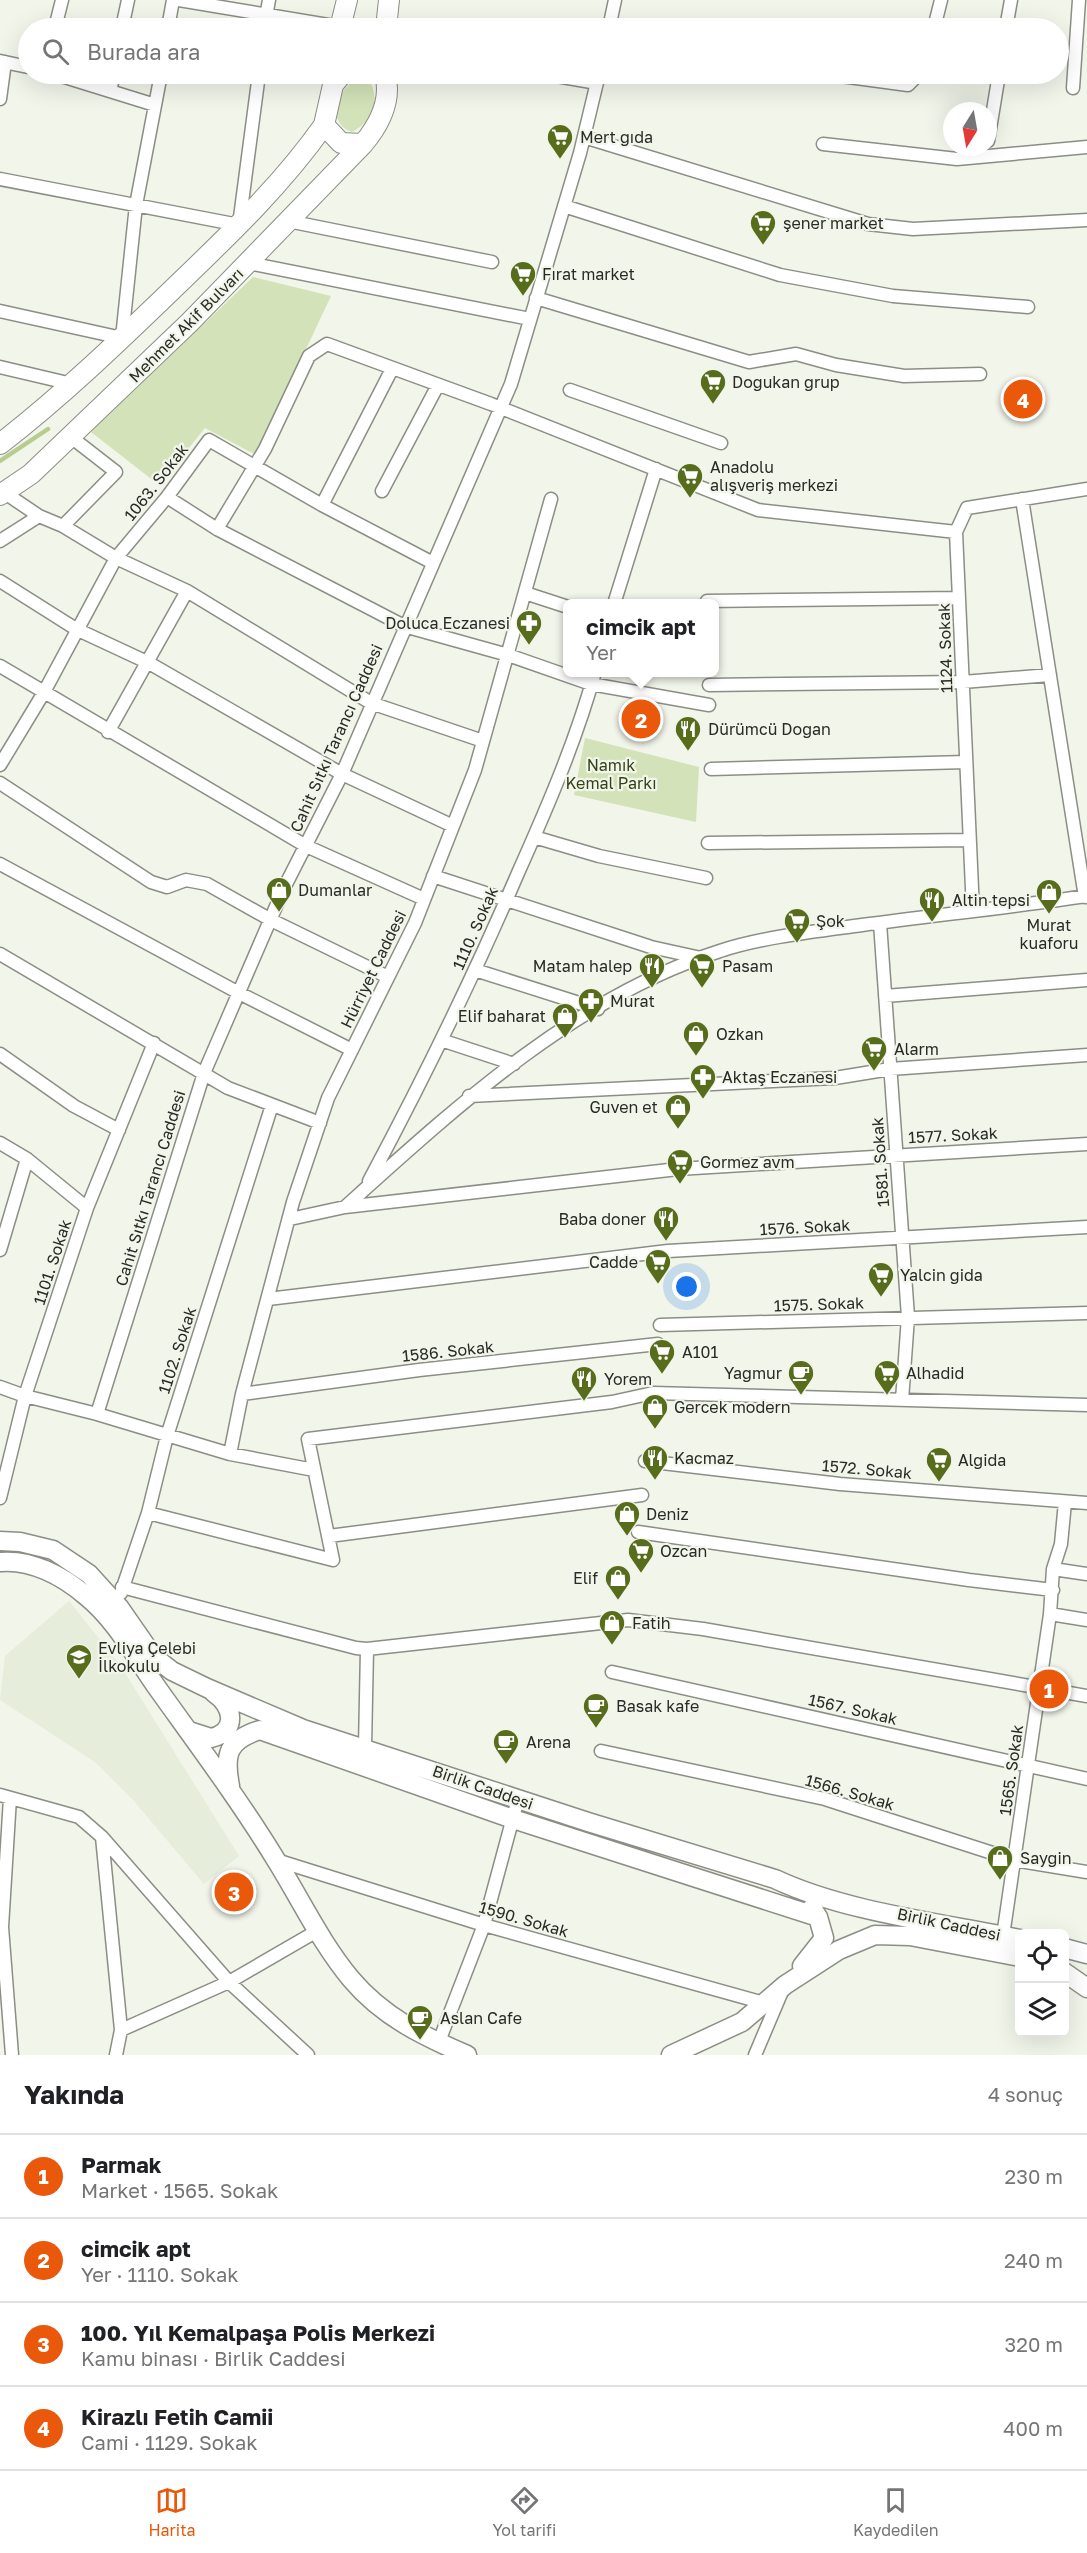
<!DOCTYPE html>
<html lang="tr">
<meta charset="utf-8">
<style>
:root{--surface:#fff;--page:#f2f2f2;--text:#202124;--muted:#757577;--line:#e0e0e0;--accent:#ea580c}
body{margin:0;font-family:"Golos Text",sans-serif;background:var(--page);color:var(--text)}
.controls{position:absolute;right:18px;bottom:18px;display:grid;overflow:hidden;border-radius:9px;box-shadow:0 6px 24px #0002}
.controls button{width:54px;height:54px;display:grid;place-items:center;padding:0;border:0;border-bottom:2px solid var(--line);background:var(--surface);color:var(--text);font:30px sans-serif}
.compass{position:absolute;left:943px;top:102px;width:54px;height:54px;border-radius:50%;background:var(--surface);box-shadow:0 6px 24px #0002;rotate:191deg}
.you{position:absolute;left:687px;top:1287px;width:21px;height:21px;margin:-15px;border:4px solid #fff;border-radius:50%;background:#1a73e8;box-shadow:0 0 0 9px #1a73e833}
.badge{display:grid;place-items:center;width:39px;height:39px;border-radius:50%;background:var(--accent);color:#fff;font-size:20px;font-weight:700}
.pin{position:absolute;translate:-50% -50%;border:3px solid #fff;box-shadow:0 2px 6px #0006}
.popup{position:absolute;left:563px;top:599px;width:156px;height:78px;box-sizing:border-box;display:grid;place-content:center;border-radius:9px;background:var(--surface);filter:drop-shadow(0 2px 4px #0005);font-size:20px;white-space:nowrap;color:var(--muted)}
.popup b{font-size:22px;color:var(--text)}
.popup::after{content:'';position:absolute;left:50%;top:100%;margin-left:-12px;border:12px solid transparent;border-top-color:var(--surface)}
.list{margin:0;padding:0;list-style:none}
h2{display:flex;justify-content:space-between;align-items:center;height:78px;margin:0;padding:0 24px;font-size:26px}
h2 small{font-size:20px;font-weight:400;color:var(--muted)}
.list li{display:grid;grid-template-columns:39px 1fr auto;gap:18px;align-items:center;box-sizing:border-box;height:84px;padding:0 24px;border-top:2px solid var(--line)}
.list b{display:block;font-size:22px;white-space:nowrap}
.list p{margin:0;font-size:20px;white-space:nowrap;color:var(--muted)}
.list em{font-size:20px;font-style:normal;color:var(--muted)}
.icon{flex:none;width:33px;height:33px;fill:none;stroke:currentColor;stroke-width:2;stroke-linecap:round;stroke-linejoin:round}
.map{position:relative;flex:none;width:1087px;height:2055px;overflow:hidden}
.search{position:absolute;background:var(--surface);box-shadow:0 6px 24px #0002;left:18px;right:18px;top:18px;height:66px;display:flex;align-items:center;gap:15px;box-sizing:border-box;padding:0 21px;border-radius:33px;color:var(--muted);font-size:22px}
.sheet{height:414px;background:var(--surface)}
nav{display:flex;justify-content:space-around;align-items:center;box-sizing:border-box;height:84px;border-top:2px solid var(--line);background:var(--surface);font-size:16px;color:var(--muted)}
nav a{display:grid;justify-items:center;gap:3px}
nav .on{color:var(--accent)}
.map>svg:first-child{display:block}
.built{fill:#e6edda}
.green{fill:#d3e2b8}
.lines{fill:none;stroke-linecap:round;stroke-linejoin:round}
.stream{stroke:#b8cc8f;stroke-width:4.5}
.street-casing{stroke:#8b8e84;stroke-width:15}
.secondary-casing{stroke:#8b8e84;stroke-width:21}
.primary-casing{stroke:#8b8e84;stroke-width:22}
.street{stroke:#fff;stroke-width:12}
.secondary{stroke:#fff;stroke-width:18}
.primary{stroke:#fff;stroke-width:20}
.labels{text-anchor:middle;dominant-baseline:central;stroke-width:4.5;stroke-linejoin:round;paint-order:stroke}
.poi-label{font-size:16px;fill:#292a26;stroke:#f1f5ea;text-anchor:start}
.street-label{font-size:16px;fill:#292a26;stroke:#f1f5ea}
.park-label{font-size:16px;fill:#354215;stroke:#f1f5ea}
</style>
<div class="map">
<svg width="1087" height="2055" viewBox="0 0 1087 2055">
<rect width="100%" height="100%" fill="#f1f5ea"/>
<path class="built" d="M69,1601L120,1665L239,1856L204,1884L134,1801L95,1762L0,1700L5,1656Z"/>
<path class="green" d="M362,77L368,78C382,99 372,123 352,132C323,122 339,84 362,77Z
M253,277L331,296L256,455L205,428L159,485L91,432Z
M585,738L699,767L696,822L574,795Z"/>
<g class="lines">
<path class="stream" d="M0,461L48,429"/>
<g class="street-casing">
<path id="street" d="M179,0L340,27
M55,28L62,0
M122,28L128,0
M168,28L173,0
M264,28L269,0
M609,28L615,0
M934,28L941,0
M1006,28L1011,0
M0,61L28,67
M55,74L155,105
M545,74L597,83
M841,76L908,85L919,74
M1073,88L1079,0
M110,91L114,74
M0,99L5,62
M584,137L868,224L913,229L1087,220
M988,141L999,74
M823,144L957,159L1087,147
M0,179L239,225L259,74
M564,206L780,275L893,296L1028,307
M288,221L492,262
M248,263L530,319
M536,298L749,362L796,354L836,365L904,376L980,374
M0,311L122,338L136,205L161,74
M0,367L72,384
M570,390L721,443
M382,491L438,385
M5,493L39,516
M167,497L217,529L404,626L508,655L591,684L709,705
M1022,499L1085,897
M322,505L392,369
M63,526L116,472L71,437
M217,529L265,449L309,356L327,344L491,404L758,510L956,532
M0,541L39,516L63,526L116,558L187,591L371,703L483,741
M0,581L76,629L149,663L342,774L453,826
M525,593L568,607
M707,601L959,598
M614,604L656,469
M0,666L306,846L424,899
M709,685L963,682L1050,675
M108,732L187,591
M0,765L43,694L116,558L167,497L209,440L322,505L433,563
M711,769L966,762
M0,783L151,882L167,887L186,880L207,884L271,920L388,977
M534,837L599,856L706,878
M708,843L969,840
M0,864L239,993L352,1050
M433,876L651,947L701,958
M973,911L956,532L967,508L1087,489
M880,923L908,1317L902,1400
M0,954L228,1088L320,1123
M475,970L598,1009
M885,996L1087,980
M441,1040L514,1064
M0,1054L74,1106L119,1130
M469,1096L835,1078L890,1069L1087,1055
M0,1143L27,1159L87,1208
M369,1181C423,1080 473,978 518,873C547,808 576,741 595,672
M345,1207C456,1107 575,997 720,951C762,937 818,931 862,925C937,915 1012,907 1087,896
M290,1219L345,1207L678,1169L1087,1144
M0,1250L27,1159
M268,1299L668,1251L1087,1227
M660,1325L1087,1313
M0,1387L25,1396L97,1414L230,1454L314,1470
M242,1394L419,1370L658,1344
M97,1414L204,1073L284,888L342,774L511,384L580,153L599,74
M230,1454L242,1394L293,1202L328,1098L415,923L475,770L551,499
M645,1461L840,1484L1087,1503
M0,1498L25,1396L87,1208L154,1043
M148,1513L333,1560L308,1439L612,1402L653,1393L1087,1405
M638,1532L969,1580L1053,1590
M329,1536L642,1495
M1053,1569L1087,1574
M122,1587L356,1648L367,1649L628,1620L703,1629L1087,1696
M121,1593L148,1513L167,1436L272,1105
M1050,1614L1087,1620
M612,1672L1087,1779
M365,1747L367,1649
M601,1751L825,1799L1014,1860L1087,1872
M0,1795L79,1817L102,1837L229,1982L308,2055
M10,1798L2,1927L12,2055
M102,1837L121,2030L116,2055
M276,1860L484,1925L764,2003
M1003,1936L1050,1614L1053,1569L1061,1544L1065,1502
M121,2030L229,1982L317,1931
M438,2044L484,1925L518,1799
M755,2055L783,1989"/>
</g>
<g class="secondary-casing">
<path id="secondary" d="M0,1541L20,1542L53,1550L89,1574L119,1607L153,1656L172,1671L207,1688L303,1729L588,1822L775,1879C845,1912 942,1923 1020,1939
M0,1562C31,1559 63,1576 86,1596C116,1620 136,1658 158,1689C198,1745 240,1801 276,1860C301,1900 321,1943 351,1979C383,2017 423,2036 467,2055
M189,1731L211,1738C238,1732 234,1706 214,1693
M230,1786C224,1755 227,1740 260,1730L513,1819L818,1917
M1064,1948L1087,1954
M802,1966L824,1938L818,1917L812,1908
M1064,1972L1087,1988
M671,2055L742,2022L785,1985L839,1950L875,1935L910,1936L1020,1957"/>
</g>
<g class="primary-casing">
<path id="primary" d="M340,28L347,0
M386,28L389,0
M342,74L333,85L324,125L341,143L363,144
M0,444C62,396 117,343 173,289C227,237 281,186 324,125
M0,495L31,474L190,322L363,144C379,125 392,100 385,74"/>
</g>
<use href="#street" class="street"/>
<use href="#secondary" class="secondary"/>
<use href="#primary" class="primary"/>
</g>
<defs>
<g id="supermarket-pin" transform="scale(1.35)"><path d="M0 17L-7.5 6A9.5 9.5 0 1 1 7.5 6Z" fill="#586d1b" stroke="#f1f5ea"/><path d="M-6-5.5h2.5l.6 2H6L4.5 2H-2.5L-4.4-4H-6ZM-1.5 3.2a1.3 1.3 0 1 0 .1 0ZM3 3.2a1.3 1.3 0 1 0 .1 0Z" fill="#fff"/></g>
<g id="pharmacy-pin" transform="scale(1.35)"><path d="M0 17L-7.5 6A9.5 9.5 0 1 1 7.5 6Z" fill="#586d1b" stroke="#f1f5ea"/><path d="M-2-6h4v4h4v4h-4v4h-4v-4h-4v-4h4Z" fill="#fff"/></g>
<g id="restaurant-pin" transform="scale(1.35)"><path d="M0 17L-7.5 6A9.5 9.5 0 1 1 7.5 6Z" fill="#586d1b" stroke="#f1f5ea"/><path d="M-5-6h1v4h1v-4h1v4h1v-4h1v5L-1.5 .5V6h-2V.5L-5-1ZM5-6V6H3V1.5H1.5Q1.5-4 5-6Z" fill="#fff"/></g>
<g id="shop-pin" transform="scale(1.35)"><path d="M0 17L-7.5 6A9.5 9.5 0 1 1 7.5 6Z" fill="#586d1b" stroke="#f1f5ea"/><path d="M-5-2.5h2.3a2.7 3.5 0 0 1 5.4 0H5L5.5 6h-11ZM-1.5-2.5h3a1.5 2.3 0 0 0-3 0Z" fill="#fff"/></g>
<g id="cafe-pin" transform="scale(1.35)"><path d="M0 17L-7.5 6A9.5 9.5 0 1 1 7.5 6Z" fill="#586d1b" stroke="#f1f5ea"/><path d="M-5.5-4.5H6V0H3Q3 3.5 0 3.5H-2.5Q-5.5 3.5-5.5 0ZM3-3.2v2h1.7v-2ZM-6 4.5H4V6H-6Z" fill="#fff"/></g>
<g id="school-pin" transform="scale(1.35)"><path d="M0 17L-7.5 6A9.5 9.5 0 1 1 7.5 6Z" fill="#586d1b" stroke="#f1f5ea"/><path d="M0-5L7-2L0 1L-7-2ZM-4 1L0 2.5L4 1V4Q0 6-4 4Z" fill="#fff"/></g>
</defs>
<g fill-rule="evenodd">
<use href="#supermarket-pin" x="560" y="137"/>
<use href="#supermarket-pin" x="763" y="223"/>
<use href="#supermarket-pin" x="523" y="274"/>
<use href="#supermarket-pin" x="713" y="382"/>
<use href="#supermarket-pin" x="690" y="476"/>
<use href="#pharmacy-pin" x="529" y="623"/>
<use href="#restaurant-pin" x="688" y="729"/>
<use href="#shop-pin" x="279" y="890"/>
<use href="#shop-pin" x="1049" y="892"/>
<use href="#restaurant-pin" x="932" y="900"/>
<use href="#supermarket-pin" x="797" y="921"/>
<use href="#restaurant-pin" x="652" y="966"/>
<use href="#supermarket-pin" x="702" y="966"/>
<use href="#pharmacy-pin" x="591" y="1001"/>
<use href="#shop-pin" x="565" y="1016"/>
<use href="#shop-pin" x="696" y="1034"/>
<use href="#supermarket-pin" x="874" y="1049"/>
<use href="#pharmacy-pin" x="703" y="1077"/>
<use href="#shop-pin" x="678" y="1107"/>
<use href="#supermarket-pin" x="680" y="1162"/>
<use href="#restaurant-pin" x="666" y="1219"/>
<use href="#supermarket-pin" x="658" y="1262"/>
<use href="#supermarket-pin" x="881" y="1275"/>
<use href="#supermarket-pin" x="662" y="1352"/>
<use href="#cafe-pin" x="801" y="1373"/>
<use href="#supermarket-pin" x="887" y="1373"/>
<use href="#restaurant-pin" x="584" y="1379"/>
<use href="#shop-pin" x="655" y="1407"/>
<use href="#restaurant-pin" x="655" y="1458"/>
<use href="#supermarket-pin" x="939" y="1460"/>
<use href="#shop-pin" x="627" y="1514"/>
<use href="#supermarket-pin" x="641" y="1551"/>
<use href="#shop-pin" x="618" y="1578"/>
<use href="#shop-pin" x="612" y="1623"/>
<use href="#school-pin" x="79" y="1657"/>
<use href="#cafe-pin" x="596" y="1706"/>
<use href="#cafe-pin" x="506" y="1742"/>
<use href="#shop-pin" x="1000" y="1858"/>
<use href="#cafe-pin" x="420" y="2018"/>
</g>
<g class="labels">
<g class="poi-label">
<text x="580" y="137">Mert gıda</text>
<text x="783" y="223">şener market</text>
<text x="542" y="274">Fırat market</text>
<text x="732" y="382">Doğukan grup</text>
<text x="710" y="467">Anadolu<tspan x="710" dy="18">alışveriş merkezi</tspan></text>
<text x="510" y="623" text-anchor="end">Doluca Eczanesi</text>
<text x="708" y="729">Dürümcü Doğan</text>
<text x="298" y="890">Dumanlar</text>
<text x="952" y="900">Altin tepsi</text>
<text x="816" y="921">Şok</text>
<text x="1049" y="925" text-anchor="middle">Murat<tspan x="1049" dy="18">kuaforu</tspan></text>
<text x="632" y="966" text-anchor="end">Matam halep</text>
<text x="722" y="966">Pasam</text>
<text x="610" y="1001">Murat</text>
<text x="546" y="1016" text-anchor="end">Elif baharat</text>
<text x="716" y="1034">Ozkan</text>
<text x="894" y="1049">Alarm</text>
<text x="722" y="1077">Aktaş Eczanesi</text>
<text x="658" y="1107" text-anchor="end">Guven et</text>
<text x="700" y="1162">Gormez avm</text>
<text x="646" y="1219" text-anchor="end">Baba doner</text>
<text x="638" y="1262" text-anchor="end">Cadde</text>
<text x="900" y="1275">Yalcin gida</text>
<text x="682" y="1352">A101</text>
<text x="782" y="1373" text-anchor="end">Yağmur</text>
<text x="906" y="1373">Alhadid</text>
<text x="604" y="1379">Yorem</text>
<text x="674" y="1407">Gercek modern</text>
<text x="674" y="1458">Kacmaz</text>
<text x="958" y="1460">Algida</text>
<text x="646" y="1514">Deniz</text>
<text x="660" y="1551">Ozcan</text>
<text x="598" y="1578" text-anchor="end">Elif</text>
<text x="632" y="1623">Fatih</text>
<text x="98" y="1648">Evliya Çelebi<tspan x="98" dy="18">İlkokulu</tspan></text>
<text x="616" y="1706">Basak kafe</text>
<text x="526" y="1742">Arena</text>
<text x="1020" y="1858">Saygin</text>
<text x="440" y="2018">Aslan Cafe</text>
</g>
<g class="street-label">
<text transform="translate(186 325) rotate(-45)">Mehmet Akif Bulvarı</text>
<text transform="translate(156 482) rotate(-52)">1063. Sokak</text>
<text transform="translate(945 648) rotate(-92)">1124. Sokak</text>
<text transform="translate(336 738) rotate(-66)">Cahit Sıtkı Tarancı Caddesi</text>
<text transform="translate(475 928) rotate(-66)">1110. Sokak</text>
<text transform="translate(373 969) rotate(-64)">Hürriyet Caddesi</text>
<text transform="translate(953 1135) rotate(-3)">1577. Sokak</text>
<text transform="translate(880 1162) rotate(-94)">1581. Sokak</text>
<text transform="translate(150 1188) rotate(-73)">Cahit Sıtkı Tarancı Caddesi</text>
<text transform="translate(805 1227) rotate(-3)">1576. Sokak</text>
<text transform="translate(52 1262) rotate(-72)">1101. Sokak</text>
<text transform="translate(819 1304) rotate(-2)">1575. Sokak</text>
<text transform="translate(177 1350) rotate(-72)">1102. Sokak</text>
<text transform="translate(448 1351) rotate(-6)">1586. Sokak</text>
<text transform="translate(867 1469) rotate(5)">1572. Sokak</text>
<text transform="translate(853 1709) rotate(13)">1567. Sokak</text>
<text transform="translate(1011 1770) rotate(-82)">1565. Sokak</text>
<text transform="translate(483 1787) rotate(19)">Birlik Caddesi</text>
<text transform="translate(850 1792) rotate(16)">1566. Sokak</text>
<text transform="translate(524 1919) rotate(16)">1590. Sokak</text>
<text transform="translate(949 1924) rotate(12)">Birlik Caddesi</text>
</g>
<g class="park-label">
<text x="611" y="765">Namık<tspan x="611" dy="18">Kemal Parkı</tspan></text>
</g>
</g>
</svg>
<div class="controls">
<button><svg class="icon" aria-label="locate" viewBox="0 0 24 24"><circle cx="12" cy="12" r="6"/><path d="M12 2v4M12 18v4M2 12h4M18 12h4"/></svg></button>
<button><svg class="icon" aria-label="layers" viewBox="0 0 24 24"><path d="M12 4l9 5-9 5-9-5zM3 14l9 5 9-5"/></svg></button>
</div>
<svg class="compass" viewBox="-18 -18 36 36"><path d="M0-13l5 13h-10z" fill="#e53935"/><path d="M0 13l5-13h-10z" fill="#757577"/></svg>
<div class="you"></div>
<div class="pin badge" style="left:1049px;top:1689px">1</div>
<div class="pin badge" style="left:641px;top:719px">2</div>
<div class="popup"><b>cimcik apt</b>Yer</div>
<div class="pin badge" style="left:234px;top:1892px">3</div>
<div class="pin badge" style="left:1023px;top:399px">4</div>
<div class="search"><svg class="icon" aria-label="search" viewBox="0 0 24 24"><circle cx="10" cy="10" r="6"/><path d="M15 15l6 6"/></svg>Burada ara</div>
</div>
<section class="sheet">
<h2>Yakında<small>4 sonuç</small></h2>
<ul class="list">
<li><span class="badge">1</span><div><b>Parmak</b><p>Market · 1565. Sokak</p></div><em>230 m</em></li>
<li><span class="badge">2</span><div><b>cimcik apt</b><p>Yer · 1110. Sokak</p></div><em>240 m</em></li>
<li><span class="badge">3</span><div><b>100. Yıl Kemalpaşa Polis Merkezi</b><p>Kamu binası · Birlik Caddesi</p></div><em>320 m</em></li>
<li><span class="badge">4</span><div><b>Kirazlı Fetih Camii</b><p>Cami · 1129. Sokak</p></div><em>400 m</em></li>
</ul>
</section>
<nav>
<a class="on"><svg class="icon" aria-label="map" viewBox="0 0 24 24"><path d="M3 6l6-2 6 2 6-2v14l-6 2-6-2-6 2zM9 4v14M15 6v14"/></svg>Harita</a>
<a><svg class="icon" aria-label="directions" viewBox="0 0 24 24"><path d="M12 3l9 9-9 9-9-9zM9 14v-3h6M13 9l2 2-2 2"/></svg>Yol tarifi</a>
<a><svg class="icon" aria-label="saved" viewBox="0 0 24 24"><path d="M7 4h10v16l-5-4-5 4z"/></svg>Kaydedilen</a>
</nav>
